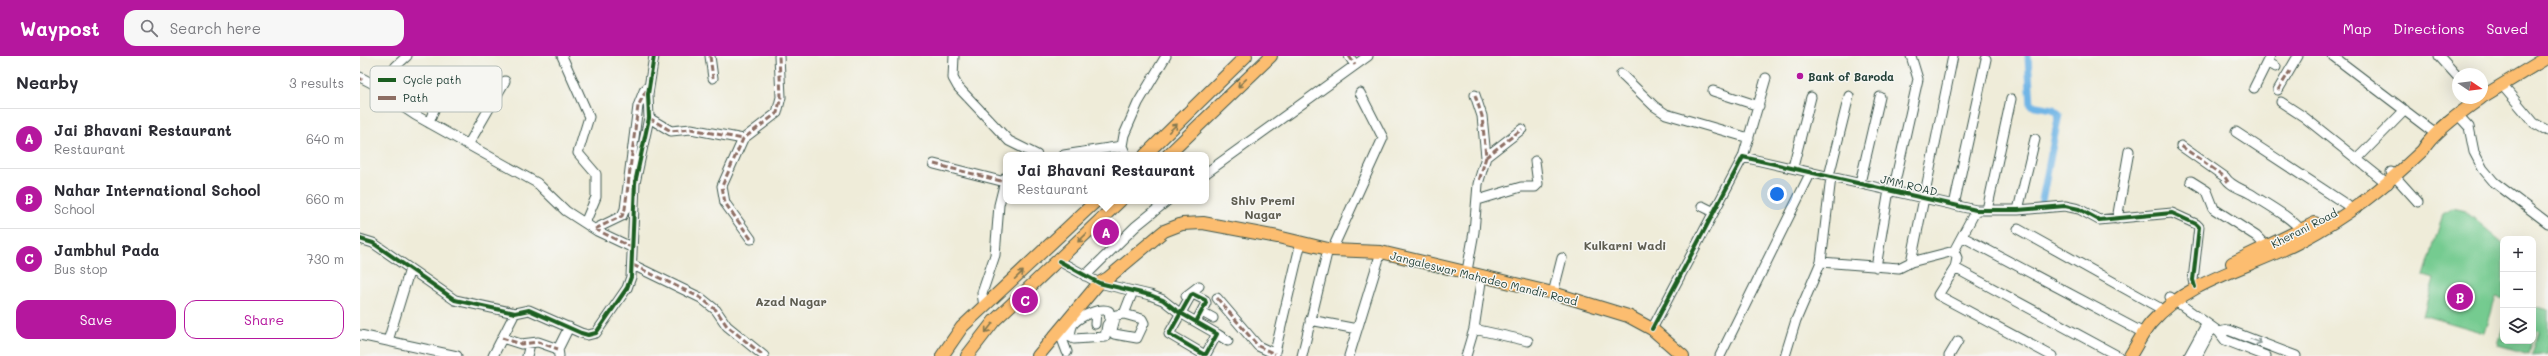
<!DOCTYPE html>
<meta charset="utf-8">
<style>
:root{--surface:#fff;--page:#f7f7f7;--text:#2b2b33;--muted:#7c7c81;--line:#e1e1e2;--accent:#b5179e}
body{margin:0;font-family:Mali,sans-serif;background:var(--page);color:var(--text)}
.controls{position:absolute;right:12px;bottom:12px;display:grid;overflow:hidden;border-radius:8px;box-shadow:0 4px 16px #0002}
.controls button{width:36px;height:36px;display:grid;place-items:center;padding:0;border:0;border-bottom:1px solid var(--line);background:var(--surface);color:var(--text);font:20px sans-serif}
.compass{position:absolute;left:2092px;top:12px;width:36px;height:36px;border-radius:50%;background:var(--surface);box-shadow:0 4px 16px #0002;rotate:103deg}
.you{position:absolute;left:1417px;top:138px;width:14px;height:14px;margin:-10px;border:3px solid #fff;border-radius:50%;background:#1a73e8;box-shadow:0 0 0 6px #1a73e833}
.badge{display:grid;place-items:center;width:26px;height:26px;border-radius:50%;background:var(--accent);color:#fff;font-size:13px;font-weight:700}
.pin{position:absolute;translate:-50% -50%;border:2px solid #fff;box-shadow:0 1px 4px #0006}
.popup{position:absolute;left:643px;top:96px;width:206px;height:52px;box-sizing:border-box;display:grid;place-content:center;border-radius:8px;background:var(--surface);filter:drop-shadow(0 1px 3px #0005);font-size:13px;white-space:nowrap;color:var(--muted)}
.popup b{font-size:15px;color:var(--text)}
.popup::after{content:'';position:absolute;left:50%;top:100%;margin-left:-8px;border:8px solid transparent;border-top-color:var(--surface)}
.list{margin:0;padding:0;list-style:none}
h2{display:flex;justify-content:space-between;align-items:center;height:52px;margin:0;padding:0 16px;font-size:17px}
h2 small{font-size:13px;font-weight:400;color:var(--muted)}
.list li{display:grid;grid-template-columns:26px 1fr auto;gap:12px;align-items:center;box-sizing:border-box;height:60px;padding:0 16px;border-top:1px solid var(--line)}
.list b{display:block;font-size:15px;white-space:nowrap}
.list p{margin:0;font-size:13px;white-space:nowrap;color:var(--muted)}
.list em{font-size:13px;font-style:normal;color:var(--muted)}
.actions{display:flex;gap:8px;padding:12px 16px}
.actions a{flex:1;padding:9px 0;border:1px solid var(--accent);border-radius:12px;text-align:center;font-size:14px;color:var(--accent)}
.actions .main{background:var(--accent);color:#fff}
.icon{flex:none;width:22px;height:22px;fill:none;stroke:currentColor;stroke-width:2;stroke-linecap:round;stroke-linejoin:round}
.map{position:relative;flex:none;width:2188px;height:300px;overflow:hidden}
header{display:flex;align-items:center;gap:24px;box-sizing:border-box;height:56px;padding:0 20px;background:var(--accent);color:#fff}
header strong{font-size:19px}
nav{display:flex;gap:22px;margin-inline-start:auto;font-size:14px}
.search{width:280px;height:36px;background:var(--page);display:flex;align-items:center;gap:10px;box-sizing:border-box;padding:0 14px;border-radius:12px;color:var(--muted);font-size:15px}
main{display:flex}
aside{flex:1;background:var(--surface)}
.map>svg:first-child{display:block}
.green{fill:#75cb90;stroke:#4a8462}
.lines{fill:none;stroke-linecap:round;stroke-linejoin:round}
.canal{stroke:#6fb5e6;stroke-width:7}
.minor-casing{stroke:#3e574d;stroke-width:11}
.major-casing{stroke:#3e574d;stroke-width:14}
.minor{stroke:#fff;stroke-width:9}
.major{stroke:#fcbd6f;stroke-width:12}
.quiet{stroke:#8d6e63;stroke-width:3;stroke-dasharray:6 3;stroke-linecap:butt}
.cycleway-casing{stroke:#f6f6f2;stroke-width:6}
.cycleway{stroke:#1b5e20;stroke-width:4}
.oneway{stroke:#82774f}
.oneway2{stroke:#8f9e9a}
.poi-dot{fill:#b5179e;stroke:#f6f6f2;stroke-width:1.5}
.labels{text-anchor:middle;dominant-baseline:central;stroke-width:3;stroke-linejoin:round;paint-order:stroke}
.poi-label{font-size:11px;font-weight:bold;fill:#1f3d34;stroke:#f6f6f2;text-anchor:start}
.street-label{font-size:11px;fill:#1f3d34;stroke:#f6f6f2}
.neighbourhood-label{font-size:12px;font-weight:bold;fill:#5e5d51;stroke:#f6f6f2}
.key{fill:#f6f6f2;stroke:#b6beb9;stroke-width:1}
.key-label{font-size:11px;fill:#1f3d34}
</style>
<header>
<strong>Waypost</strong>
<div class="search"><svg class="icon" aria-label="search" viewBox="0 0 24 24"><circle cx="10" cy="10" r="6"/><path d="M15 15l6 6"/></svg>Search here</div>
<nav><a>Map</a><a>Directions</a><a>Saved</a></nav>
</header>
<main>
<aside>
<h2>Nearby<small>3 results</small></h2>
<ul class="list">
<li><span class="badge">A</span><div><b>Jai Bhavani Restaurant</b><p>Restaurant</p></div><em>640 m</em></li>
<li><span class="badge">B</span><div><b>Nahar International School</b><p>School</p></div><em>660 m</em></li>
<li><span class="badge">C</span><div><b>Jambhul Pada</b><p>Bus stop</p></div><em>730 m</em></li>
</ul>
<div class="actions"><a class="main">Save</a><a>Share</a></div>
</aside>
<div class="map">
<svg width="2188" height="300" viewBox="0 0 2188 300">
<rect width="100%" height="100%" fill="#f6f6f2"/>
<filter id="ink" filterUnits="userSpaceOnUse"><feTurbulence type="fractalNoise" baseFrequency=".025" numOctaves="2"/><feDisplacementMap in="SourceGraphic" scale="8" xChannelSelector="R" yChannelSelector="G"/><feConvolveMatrix kernelMatrix="1 2 1 2 8 2 1 2 1" color-interpolation-filters="sRGB"/></filter>
<filter id="wash" filterUnits="userSpaceOnUse"><feTurbulence type="fractalNoise" baseFrequency=".012" numOctaves="4" result="noise"/><feDisplacementMap in="SourceGraphic" scale="16" xChannelSelector="R" yChannelSelector="G"/><feGaussianBlur stdDeviation="0.9" result="paint"/><feColorMatrix in="noise" values="0 0 0 0 0 0 0 0 0 0 0 0 0 0 0 0 0 1.4 0 .05"/><feComposite in="paint" operator="in"/></filter>
<g filter="url(#wash)">
<rect width="100%" height="100%" fill="#efecd9"/>
<path class="green" d="M2092,152L2105,155L2143,187V243L2136,241L2125,277L2063,259L2074,223L2064,220L2083,158Z
M2173,250L2188,254V298L2172,300L2179,275L2173,273Z
M2143,271V285H2173V275L2176,276L2169,298L2138,289Z"/>
<g class="lines">
<path class="canal" d="M1668,0L1671,49L1693,53L1699,58L1681,149"/>
</g>
</g>
<g filter="url(#ink)">
<g class="lines">
<g class="minor-casing">
<path id="minor" d="M202,0L229,61L218,97L236,118V141L225,167
M350,0L353,22
M594,0L593,22L598,31L649,85L677,99
M989,0L995,9
M1973,0L2077,79
M2079,0L2098,21
M1907,6L1916,11
M1261,18L1294,50L1306,58L1389,82
M0,21L21,32L37,47L55,59L177,127L206,155L237,175L271,191
M2142,29L2174,67L2188,75
M21,32L36,10L47,0
M1894,32L1910,0
M1918,34L1938,0
M1353,35L1399,50
M1921,46L1944,61L2028,128
M2098,59L2109,71L2114,96L2123,113L2134,126L2188,167
M289,62L311,75L331,73L383,83
M69,67L78,43
M1876,76L1987,149
M108,89L145,25
M1821,90L1865,121C1870,130 1882,133 1891,138C1908,149 1931,161 1944,177
M704,99L762,90
M766,99L762,90L764,79L778,47L806,0
M1126,101L1162,73
M1383,101L1406,22
M1998,102L2045,54
M574,108L645,126
M1433,111L1451,41
M2031,116L2058,146
M846,117L1008,0
M1469,120L1489,40
M1831,125L1847,135L1854,153L1896,180L1910,194
M1500,127L1520,41
M1533,135L1558,23L1551,0
M1118,144L1161,131H1175L1178,128L1175,105
M1594,149L1626,3
M1342,150L1354,156
M1627,154L1651,43
M1658,154L1675,83
M1757,163L1769,95
M235,173L262,160L265,153L278,50L284,35L289,30
M1658,173L1798,251
M1603,181L1778,274
M0,183L13,187L95,244L155,257L169,254L221,277L228,279L236,277L267,232L271,221L275,127L289,62L288,38L294,0
M391,183L365,147L362,130L383,83L417,57L421,41L419,0
M972,194L1023,82L1000,37
M1594,195L1597,202L1595,212L1758,300
M699,205L739,227L790,239L803,244L817,255L857,278L846,298H843L809,278L831,239L833,238L845,244L846,247L836,266
M1461,206L1539,212L1551,206L1594,195L1616,154
M1551,206L1593,0
M273,209L341,242L356,254L367,270L404,300
M1516,211L1529,134
M1595,212L1578,239L1692,300
M1107,215L1114,176L1118,128L1126,101L1122,60L1115,39
M725,220L776,170L807,145
M1193,237L1202,202
M826,240L839,230
M1810,241L1859,276L1865,284L1906,300
M857,242L898,290L915,298
M624,251L622,237L635,199L639,149L646,121
M842,256L853,262
M764,258L782,263L784,267L777,282L754,278L752,274L756,259L764,258L773,235
M950,264L997,273
M735,268L736,256
M1114,273L1168,285
M1292,273L1383,101L1616,154H1658L1705,150L1719,153L1739,164L1812,157L1836,168L1839,171L1833,224L1835,231
M699,275L714,283L745,281L747,269L750,265L749,255C740,251 721,260 714,267C711,270 711,275 710,279
M699,275L707,296
M1859,276L1868,274L1936,300
M857,278L868,285
M0,279L97,300
M142,282L161,288L178,286L198,293
M28,285L50,213
M133,300L155,257
M167,300L170,288
M199,300L198,293L209,271
M914,300L941,186
M942,300L968,193
M989,300L1021,196
M1106,300L1114,273L1122,219
M1360,300L1451,116
M1425,300L1436,264L1461,206L1471,121
M1589,300L1598,285
M1829,300L1846,269
M1837,300L1852,272"/>
</g>
<g class="major-casing">
<path id="major" d="M2122,41L2188,1
M785,99L886,0
M808,99L911,0
M1872,207L1955,167
M582,300L602,271L736,145
M607,300L634,265L760,145
M678,300L739,227L748,222L804,175L822,168L843,167L918,181L972,194L1021,196L1193,237L1268,260L1292,273L1323,300
M1770,300C1777,289 1783,276 1791,267C1829,223 1890,212 1939,186C1990,159 2022,133 2063,94C2073,76 2104,54 2121,42"/>
</g>
<use href="#minor" class="minor"/>
<use href="#major" class="major"/>
<path class="quiet" d="M350,0L353,22
M989,0L995,9
M0,24L2,22
M1918,34L1930,15
M1115,39L1122,60L1126,101L1119,125
M289,62L311,75L331,73L383,83
M1821,90L1865,121L1868,126
M1126,101L1162,73
M574,108L645,126
M235,173L262,160L265,153L278,50L288,31
M235,173L271,191
M391,183L365,147L362,130L383,83L417,57L421,41L419,0
M273,209L341,242L356,254L367,270L404,300
M857,242L898,290L915,298
M142,282L161,288L178,286L198,293"/>
<g class="cycleway-casing">
<path id="cycleway" d="M0,183L13,187L95,244L155,257L169,254L221,277L228,279L236,277L267,232L271,221L275,127L289,62L288,38L294,0
M699,205L739,227L790,239L803,244L817,255L857,278L846,298H843L809,278L831,239L833,238L845,244L846,247L836,266
M1292,273L1383,101L1616,154H1658L1705,150L1719,153L1739,164L1812,157L1836,168L1839,171L1833,224L1835,231"/>
</g>
<use href="#cycleway" class="cycleway"/>
</g>
<defs><path id="oneway-shaft" d="M-6 0H5M1.5-3L5.5 0L1.5 3" fill="none" stroke-width="1.6" stroke-linecap="round" stroke-linejoin="round"/></defs>
<g class="oneway">
<use href="#oneway-shaft" transform="translate(882 27) rotate(136)"/>
<use href="#oneway-shaft" transform="translate(813 72) rotate(-44)"/>
<use href="#oneway-shaft" transform="translate(722 182) rotate(136)"/>
<use href="#oneway-shaft" transform="translate(659 219) rotate(-43)"/>
<use href="#oneway-shaft" transform="translate(629 272) rotate(128)"/>
</g>
<use class="oneway2" href="#oneway-shaft" transform="translate(1896 285) rotate(22)"/>
</g>
<circle class="poi-dot" cx="1440" cy="20" r="4"/>
<g class="labels">
<g class="poi-label">
<text x="1448" y="20">Bank of Baroda</text>
</g>
<g class="street-label">
<text transform="translate(1549 129) rotate(13)">JMM ROAD</text>
<text transform="translate(1944 172) rotate(-27)">Kherani Road</text>
<text transform="translate(1124 222) rotate(14)">Jangaleswar Mahadeo Mandir Road</text>
</g>
<g class="neighbourhood-label">
<text x="903" y="144">Shiv Premi<tspan x="903" dy="14">Nagar</tspan></text>
<text x="1265" y="189">Kulkarni Wadi</text>
<text x="431" y="245">Azad Nagar</text>
</g>
</g>
<rect x="10" y="10" width="132" height="46" rx="6" class="key"/>
<rect x="18" y="22" width="18" height="4" fill="#1b5e20"/>
<rect x="18" y="40" width="18" height="4" fill="#8d6e63"/>
<g class="key-label">
<text x="43" y="28">Cycle path</text>
<text x="43" y="46">Path</text>
</g>
</svg>
<div class="controls">
<button>+</button>
<button>−</button>
<button><svg class="icon" aria-label="layers" viewBox="0 0 24 24"><path d="M12 4l9 5-9 5-9-5zM3 14l9 5 9-5"/></svg></button>
</div>
<svg class="compass" viewBox="-18 -18 36 36"><path d="M0-13l5 13h-10z" fill="#e53935"/><path d="M0 13l5-13h-10z" fill="#7c7c81"/></svg>
<div class="you"></div>
<div class="pin badge" style="left:746px;top:176px">A</div>
<div class="popup"><b>Jai Bhavani Restaurant</b>Restaurant</div>
<div class="pin badge" style="left:2100px;top:241px">B</div>
<div class="pin badge" style="left:665px;top:244px">C</div>
</div>
</main>
